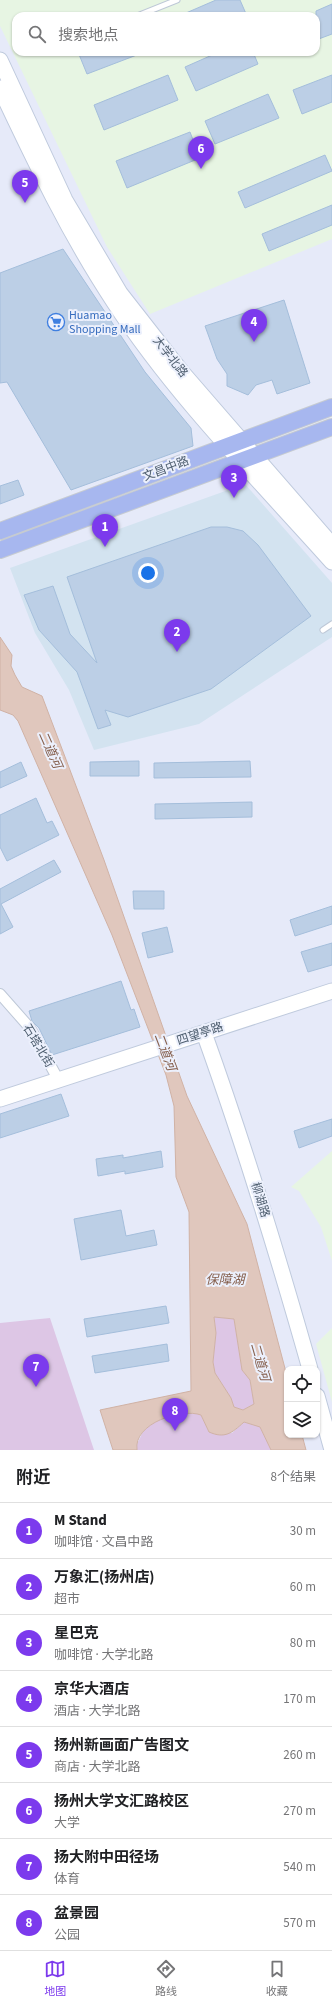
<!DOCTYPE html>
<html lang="zh">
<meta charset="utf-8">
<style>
:root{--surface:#fff;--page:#f6f6f6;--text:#202124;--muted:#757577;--line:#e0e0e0;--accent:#7c3aed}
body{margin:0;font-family:"Source Sans 3","Noto Sans SC",sans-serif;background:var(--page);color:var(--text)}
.controls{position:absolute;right:12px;bottom:12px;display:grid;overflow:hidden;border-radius:8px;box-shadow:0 1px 3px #0004}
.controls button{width:36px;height:36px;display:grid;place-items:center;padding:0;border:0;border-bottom:1px solid var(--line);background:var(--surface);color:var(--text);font:20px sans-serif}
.you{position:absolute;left:148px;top:573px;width:14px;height:14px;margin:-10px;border:3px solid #fff;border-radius:50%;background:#1a73e8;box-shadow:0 0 0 6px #1a73e833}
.badge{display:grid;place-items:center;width:26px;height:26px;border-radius:50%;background:var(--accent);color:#fff;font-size:13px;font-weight:700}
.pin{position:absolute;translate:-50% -33px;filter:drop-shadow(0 1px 2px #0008)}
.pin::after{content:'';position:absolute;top:21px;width:14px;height:12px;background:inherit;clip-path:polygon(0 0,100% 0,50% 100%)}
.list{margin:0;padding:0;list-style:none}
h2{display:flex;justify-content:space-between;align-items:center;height:52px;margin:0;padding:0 16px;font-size:17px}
h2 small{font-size:13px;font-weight:400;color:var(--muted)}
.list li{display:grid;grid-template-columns:26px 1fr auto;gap:12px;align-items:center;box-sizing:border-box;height:56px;padding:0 16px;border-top:1px solid var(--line)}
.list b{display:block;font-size:15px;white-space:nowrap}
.list p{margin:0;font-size:13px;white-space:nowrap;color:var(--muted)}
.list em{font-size:13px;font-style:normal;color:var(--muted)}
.icon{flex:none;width:22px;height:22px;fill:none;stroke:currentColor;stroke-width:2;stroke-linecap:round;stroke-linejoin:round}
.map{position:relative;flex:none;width:332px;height:1450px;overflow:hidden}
.search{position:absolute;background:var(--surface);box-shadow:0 1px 3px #0004;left:12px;right:12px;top:12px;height:44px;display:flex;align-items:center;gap:10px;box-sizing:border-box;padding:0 14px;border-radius:12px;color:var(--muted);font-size:15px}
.sheet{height:500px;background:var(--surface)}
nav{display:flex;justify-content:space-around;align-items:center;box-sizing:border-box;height:56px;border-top:1px solid var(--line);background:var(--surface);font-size:11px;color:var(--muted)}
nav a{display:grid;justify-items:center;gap:2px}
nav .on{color:var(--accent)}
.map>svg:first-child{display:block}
.commercial{fill:#d3e3f0}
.education{fill:#e7f5e3;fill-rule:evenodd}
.green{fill:#ddc6e5}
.water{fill:#e0c7bd;stroke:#d0b2a5;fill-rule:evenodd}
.building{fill:#bccfe6;stroke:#a4bedb}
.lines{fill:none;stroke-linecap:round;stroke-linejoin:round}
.lane-casing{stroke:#bec8d7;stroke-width:7}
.street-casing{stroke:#bec8d7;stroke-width:12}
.secondary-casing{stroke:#bfcadd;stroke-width:17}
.primary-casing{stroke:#c6cbd1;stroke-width:18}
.lane{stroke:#fff;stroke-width:5}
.street{stroke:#fff;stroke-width:10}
.secondary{stroke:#fff;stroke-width:15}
.primary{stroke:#a7b7ef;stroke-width:16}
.labels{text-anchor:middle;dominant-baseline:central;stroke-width:4;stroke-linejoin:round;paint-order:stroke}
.shop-label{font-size:12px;fill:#366cbe;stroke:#ecf0fc;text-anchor:start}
.street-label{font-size:12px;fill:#4e5e6f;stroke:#ecf0fc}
.water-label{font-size:13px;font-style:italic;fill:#86604e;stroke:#ecf0fc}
</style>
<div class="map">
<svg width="332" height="1450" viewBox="0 0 332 1450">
<rect width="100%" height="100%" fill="#e6eaf9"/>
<path class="commercial" d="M245,484L332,583V637L199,724L94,750L69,690L35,633L10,568Z"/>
<path class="education" d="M0,0H332V239L150,314L107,247L0,26ZM16,16H316V52H16Z
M332,1151V1261L321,1227L299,1191L291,1187Z
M332,1328V1402L316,1344Z"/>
<path class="green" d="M214,1317L234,1319L242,1370L250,1380L254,1404L243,1410L234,1407L231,1398L215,1373L213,1362L216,1333Z
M50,1318L94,1450H0V1323Z
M193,1412L201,1415L209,1432L232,1433L244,1422L260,1426L271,1450H137C136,1445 138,1442 140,1438C148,1417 174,1417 193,1412Z"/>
<path class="water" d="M0,637L12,655L11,666L15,675L22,687L42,696L104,860L187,1096L247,1224L287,1376V1435H302L306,1450H271L260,1427L244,1422C232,1433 225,1439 209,1432L201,1415C182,1408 133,1423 137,1450H113L100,1410L191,1391L189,1212L176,1177L174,1106L166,1075L112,935L18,721L13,715L0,710ZM214,1317L234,1319L242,1370L250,1380L254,1404L243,1410L234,1407L231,1398L215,1373L213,1362L216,1333Z"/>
<path class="building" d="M216,0H240L247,16H179Z
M332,4V34L316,40V11Z
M78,52H141L142,53L87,74Z
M219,52H253L258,64L196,91L185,67Z
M168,75L178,100L104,130L94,105Z
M332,75V102L302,114L293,90Z
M268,94L279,118L215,144L205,121Z
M190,132L200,158L127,188L116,161Z
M325,155L332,171L245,208L238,192Z
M332,205V225L269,251L262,234Z
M63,249L145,372L191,428L193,446L71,490L7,382L0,383V273Z
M284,300L310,383L277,394L272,380L256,385L248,395L227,386V374L217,359L205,326Z
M18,480L24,495L0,504V486Z
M211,527H227L243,531L258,545L311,616L211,689L128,717L105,710L111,725L98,729L77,672L39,630L24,595L53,586L70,634L97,663L67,577Z
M139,761V776H90V762Z
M250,761L251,777L154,778V763Z
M21,762L27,776L0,788V772Z
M36,798L47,823L52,821L59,835L7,861L0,847V815Z
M252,802V817L155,819V804Z
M54,860L61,872L1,904L13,927L0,934V889Z
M133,891H164V909H134Z
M332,906V924L295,936L290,920Z
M167,927L173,952L148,958L142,933Z
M332,943V965L308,972L301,952Z
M121,981L131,1010L134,1009L140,1027L52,1055L39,1028L32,1021L29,1011Z
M61,1094L69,1116L0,1138V1114Z
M332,1119V1136L299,1148L294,1131Z
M161,1151L163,1167L125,1174V1171L98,1176L96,1159L123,1155V1158Z
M121,1210L126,1236L154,1230L157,1245L81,1260L74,1219Z
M166,1306L169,1323L87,1337L84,1319Z
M167,1344L169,1361L95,1373L92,1356Z"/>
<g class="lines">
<g class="lane-casing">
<path id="lane" d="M137,16L177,0
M323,630L332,624"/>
</g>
<g class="street-casing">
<path id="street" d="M0,994L30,1028L59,1081"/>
</g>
<g class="secondary-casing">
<path id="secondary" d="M0,60L65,200L120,293L181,371L332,545
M0,88C35,162 69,234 114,302C176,397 257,478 332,562
M204,1033C244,1144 278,1256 310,1369
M0,1099L332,991
M317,1396L332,1450"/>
</g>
<g class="primary-casing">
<path id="primary" d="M0,531L332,407
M0,550L332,427"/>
</g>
<use href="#lane" class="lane"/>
<use href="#street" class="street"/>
<use href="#secondary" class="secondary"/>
<use href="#primary" class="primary"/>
</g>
<defs>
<g id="supermarket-ring" transform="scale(0.9)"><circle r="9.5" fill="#ecf0fc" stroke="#3f7fe0" stroke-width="1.5"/><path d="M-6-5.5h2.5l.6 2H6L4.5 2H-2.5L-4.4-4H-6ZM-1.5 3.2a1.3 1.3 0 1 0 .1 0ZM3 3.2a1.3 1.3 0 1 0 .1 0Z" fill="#3f7fe0"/></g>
</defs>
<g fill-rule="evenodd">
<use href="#supermarket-ring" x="56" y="322"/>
</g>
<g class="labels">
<g class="shop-label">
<text x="69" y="315">Huamao<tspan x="69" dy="14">Shopping Mall</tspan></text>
</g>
<g class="street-label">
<text transform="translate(170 357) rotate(52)">大学北路</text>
<text transform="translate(166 469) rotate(-21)">文昌中路</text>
<text transform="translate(200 1034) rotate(-18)">四望亭路</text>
<text transform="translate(38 1046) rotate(59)">石塔北街</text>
<text transform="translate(260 1200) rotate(73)">柳湖路</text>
</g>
<g class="water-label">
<text transform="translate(50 750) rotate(66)">二道河</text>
<text transform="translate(165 1052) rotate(69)">二道河</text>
<text x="225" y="1280">保障湖</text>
<text transform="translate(260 1362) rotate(74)">二道河</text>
</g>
</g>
</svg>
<div class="controls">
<button><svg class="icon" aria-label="locate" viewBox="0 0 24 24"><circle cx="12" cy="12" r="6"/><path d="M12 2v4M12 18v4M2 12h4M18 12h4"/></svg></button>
<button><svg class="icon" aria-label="layers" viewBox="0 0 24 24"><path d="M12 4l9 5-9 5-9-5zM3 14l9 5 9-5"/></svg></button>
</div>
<div class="you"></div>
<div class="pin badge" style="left:105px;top:547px">1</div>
<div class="pin badge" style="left:177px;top:652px">2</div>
<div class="pin badge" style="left:234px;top:498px">3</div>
<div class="pin badge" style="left:254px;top:342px">4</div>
<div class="pin badge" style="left:25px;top:203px">5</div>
<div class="pin badge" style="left:201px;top:169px">6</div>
<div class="pin badge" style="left:36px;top:1387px">7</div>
<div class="pin badge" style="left:175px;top:1431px">8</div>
<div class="search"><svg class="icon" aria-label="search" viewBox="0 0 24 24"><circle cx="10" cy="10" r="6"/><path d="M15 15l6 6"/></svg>搜索地点</div>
</div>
<section class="sheet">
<h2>附近<small>8个结果</small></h2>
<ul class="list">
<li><span class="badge">1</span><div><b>M Stand</b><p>咖啡馆 · 文昌中路</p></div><em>30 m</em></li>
<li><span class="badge">2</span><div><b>万象汇(扬州店)</b><p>超市</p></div><em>60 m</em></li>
<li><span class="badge">3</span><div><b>星巴克</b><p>咖啡馆 · 大学北路</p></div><em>80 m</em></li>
<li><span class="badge">4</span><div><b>京华大酒店</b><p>酒店 · 大学北路</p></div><em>170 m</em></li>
<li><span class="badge">5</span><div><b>扬州新画面广告图文</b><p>商店 · 大学北路</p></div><em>260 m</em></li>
<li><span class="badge">6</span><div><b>扬州大学文汇路校区</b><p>大学</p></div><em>270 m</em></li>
<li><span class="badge">7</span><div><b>扬大附中田径场</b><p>体育</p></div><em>540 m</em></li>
<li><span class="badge">8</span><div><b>盆景园</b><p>公园</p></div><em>570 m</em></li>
</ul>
</section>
<nav>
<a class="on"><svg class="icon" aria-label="map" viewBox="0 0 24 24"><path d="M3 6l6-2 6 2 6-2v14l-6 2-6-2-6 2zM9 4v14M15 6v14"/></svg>地图</a>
<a><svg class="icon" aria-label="directions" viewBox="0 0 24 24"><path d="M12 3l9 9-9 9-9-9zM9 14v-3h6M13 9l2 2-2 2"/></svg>路线</a>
<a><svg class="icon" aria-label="saved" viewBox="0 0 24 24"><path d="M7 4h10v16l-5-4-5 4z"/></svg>收藏</a>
</nav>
